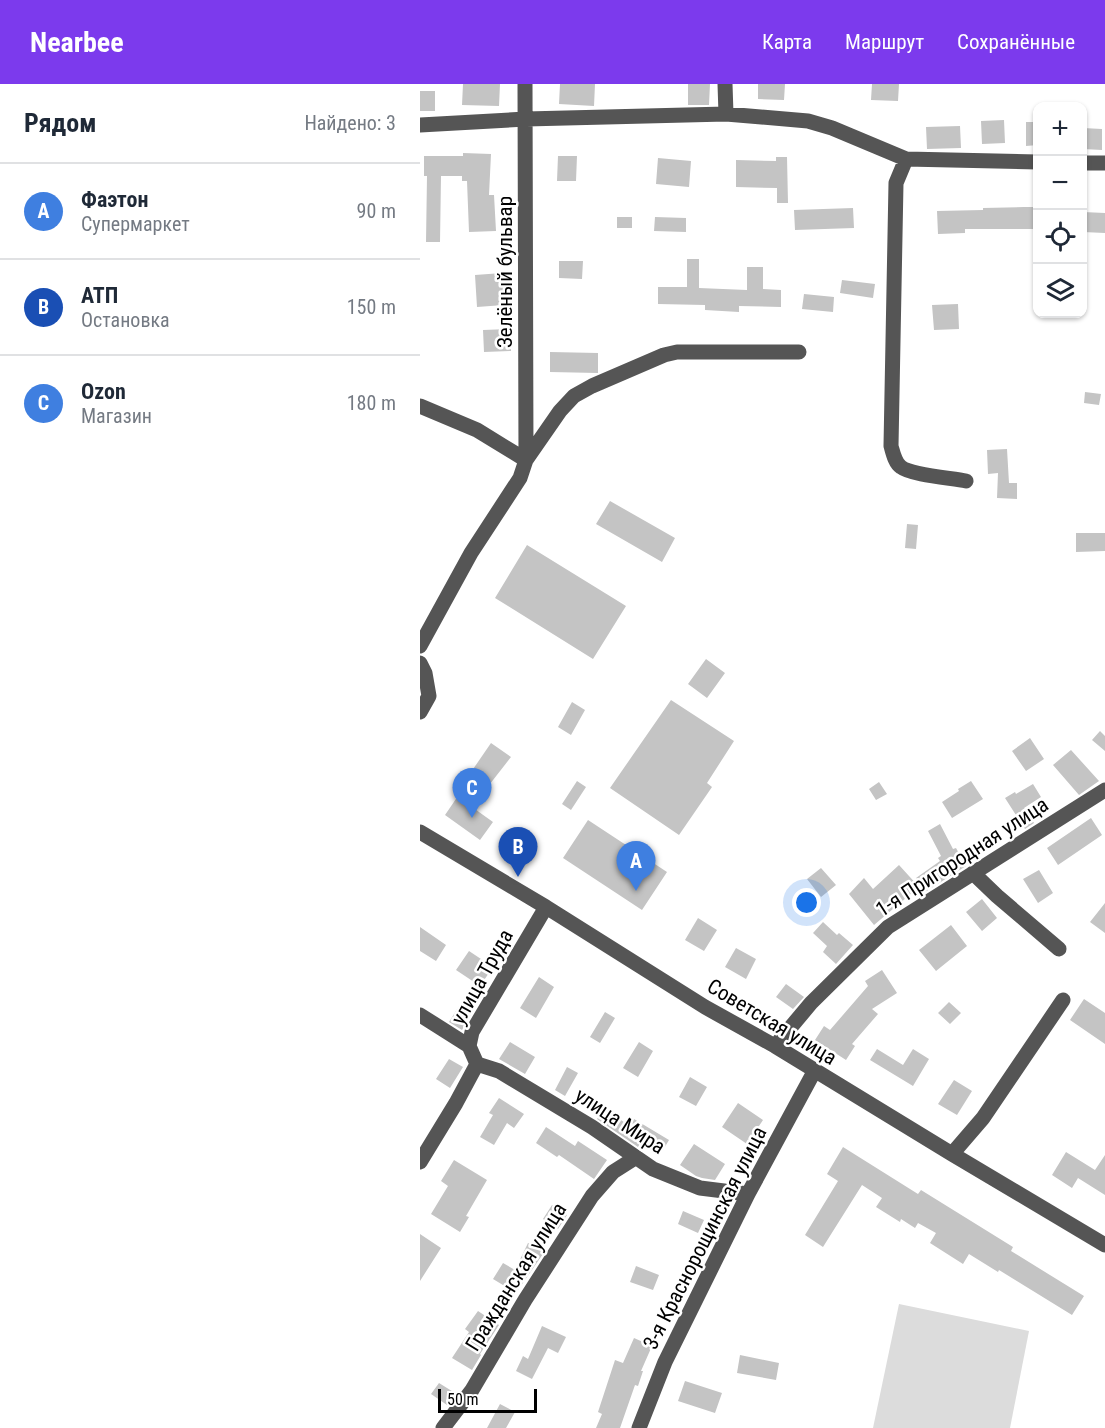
<!DOCTYPE html>
<html lang="ru">
<meta charset="utf-8">
<style>
:root{--surface:#fff;--page:#f6f6f7;--text:#1f2937;--muted:#747a83;--line:#e0e1e3;--accent:#7c3aed}
body{margin:0;font-family:"Roboto Condensed",sans-serif;background:var(--page);color:var(--text)}
.controls{position:absolute;right:18px;top:18px;display:grid;overflow:hidden;border-radius:12px;box-shadow:0 2px 4px #0004}
.controls button{width:54px;height:54px;display:grid;place-items:center;padding:0;border:0;border-bottom:2px solid var(--line);background:var(--surface);color:var(--text);font:30px sans-serif}
.scale{position:absolute;left:18px;bottom:15px;width:99px;box-sizing:border-box;padding-left:6px;border:3px solid #000;border-top:0;font-size:16px;line-height:21px;white-space:nowrap;color:#000;-webkit-text-stroke:4px #fff;paint-order:stroke}
.you{position:absolute;left:387px;top:819px;width:21px;height:21px;margin:-15px;border:4px solid #fff;border-radius:50%;background:#1a73e8;box-shadow:0 0 0 9px #1a73e833}
.badge{display:grid;place-items:center;width:39px;height:39px;border-radius:50%;background:var(--accent);color:#fff;font-size:20px;font-weight:700}
.pin{position:absolute;translate:-50% -50px;filter:drop-shadow(0 2px 3px #0008)}
.pin::after{content:'';position:absolute;top:32px;width:21px;height:18px;background:inherit;clip-path:polygon(0 0,100% 0,50% 100%)}
.list{margin:0;padding:0;list-style:none}
h2{display:flex;justify-content:space-between;align-items:center;height:78px;margin:0;padding:0 24px;font-size:26px}
h2 small{font-size:20px;font-weight:400;color:var(--muted)}
.list li{display:grid;grid-template-columns:39px 1fr auto;gap:18px;align-items:center;box-sizing:border-box;height:96px;padding:0 24px;border-top:2px solid var(--line)}
.list b{display:block;font-size:22px;white-space:nowrap}
.list p{margin:0;font-size:20px;white-space:nowrap;color:var(--muted)}
.list em{font-size:20px;font-style:normal;color:var(--muted)}
.icon{flex:none;width:33px;height:33px;fill:none;stroke:currentColor;stroke-width:2;stroke-linecap:round;stroke-linejoin:round}
.map{position:relative;flex:none;width:685px;height:1344px;overflow:hidden}
header{display:flex;align-items:center;gap:36px;box-sizing:border-box;height:84px;padding:0 30px;background:var(--accent);color:#fff}
header strong{font-size:28px}
nav{display:flex;gap:33px;margin-inline-start:auto;font-size:21px}
main{display:flex}
aside{flex:1;background:var(--surface)}
.map>svg:first-child{display:block}
.green{fill:#dcdcdc}
.building{fill:#c4c4c4}
.lines{fill:none;stroke-linecap:round;stroke-linejoin:round}
.minor{stroke:#555;stroke-width:15}
.labels{text-anchor:middle;dominant-baseline:central;stroke-width:5;stroke-linejoin:round;paint-order:stroke}
.street-label{font-size:21px;fill:#000;stroke:#fff}
</style>
<header>
<strong>Nearbee</strong>
<nav><a>Карта</a><a>Маршрут</a><a>Сохранённые</a></nav>
</header>
<main>
<aside>
<h2>Рядом<small>Найдено: 3</small></h2>
<ul class="list">
<li><span class="badge" style="background:#3f7fe0">A</span><div><b>Фаэтон</b><p>Супермаркет</p></div><em>90 m</em></li>
<li><span class="badge" style="background:#1a4fb4">B</span><div><b>АТП</b><p>Остановка</p></div><em>150 m</em></li>
<li><span class="badge" style="background:#3f7fe0">C</span><div><b>Ozon</b><p>Магазин</p></div><em>180 m</em></li>
</ul>
</aside>
<div class="map">
<svg width="685" height="1344" viewBox="0 0 685 1344">
<rect width="100%" height="100%" fill="#fff"/>
<path class="green" d="M479,1220L609,1247L590,1344H453Z"/>
<path class="building" d="M43,0H80L79,22L42,21Z
M140,0H175L174,22L139,20Z
M268,0H290L289,21H268Z
M338,0H365L364,16L338,15Z
M452,0H479L478,17L451,16Z
M0,7H15V27H0Z
M584,36L585,59L562,60L561,37Z
M606,38H618V61L606,62Z
M540,42L541,64L507,65L506,43Z
M663,44L682,45V66L663,65Z
M43,69L71,70L69,111H74L76,147L49,148L47,97H42V92H21L20,158H6L7,92H4V72H43Z
M138,72H157L156,97H137Z
M356,73H367L368,119H357V104L316,103V76L356,77Z
M238,74L271,77L269,103L236,100Z
M604,123H618V145H545V149L518,150L517,127L563,126V124Z
M433,124L434,144L375,146L374,126Z
M663,128L685,129V149L663,148Z
M197,133H212V144H197Z
M235,133L266,134V148L234,147Z
M267,175H279V204L327,206V183H343V205L361,206V223L319,222V228L285,226V221L238,220V203H267Z
M139,177H163L162,195L139,194Z
M82,189L84,221L57,223L55,191Z
M422,196L455,200L453,214L420,209Z
M384,210L414,213L413,228L382,225Z
M538,220L539,245L514,246L512,221Z
M90,245L91,267L64,268L63,246Z
M130,268L178,269V289L130,288Z
M665,308L681,310L679,321L664,319Z
M587,365L589,399H597V415L577,414L578,389L568,390L567,366Z
M190,417L255,454L242,478L176,440Z
M487,440L498,441L496,465L485,464Z
M656,449H685V467L656,468Z
M107,461L206,522L173,575L75,514Z
M286,575L305,589L287,614L268,600Z
M251,616L314,657L287,699L292,703L259,751L190,704Z
M152,618L165,626L151,651L138,643Z
M680,647L685,652V667L672,656Z
M610,654L624,675L606,687L592,667Z
M71,659L91,673L52,723L73,738L60,756L25,731L40,709L38,707Z
M651,666L679,697L659,711L633,681Z
M157,697L166,703L151,726L142,720Z
M551,697L563,715L532,734L522,718L539,707L538,705Z
M459,698L467,710L456,716L449,705Z
M613,700L621,713L604,724L614,739L605,745L585,714L595,708L596,710Z
M671,734L682,751L638,781L627,764Z
M168,736L247,788L222,826L143,774Z
M520,740L533,765L536,764L546,782L505,808L496,794L520,777L518,774L521,772L508,747Z
M479,781L499,803L454,841L429,810L444,794L453,805Z
M401,784L416,801L401,813L387,795Z
M619,786L633,809L618,819L603,795Z
M562,815L577,834L562,847L546,828Z
M685,819V849L670,838Z
M278,834L297,846L284,867L265,856Z
M403,838L417,851L419,849L433,861L416,880L403,868L407,862L393,849Z
M531,841L547,862L516,887L499,866Z
M0,843L26,861L16,877L0,867Z
M316,864L336,875L326,895L305,883Z
M49,867L73,883L60,902L36,886Z
M462,886L477,909L452,925L458,930L432,960L435,962L426,976L395,956L404,942L410,946L448,902L445,897Z
M119,893L134,903L116,934L100,924Z
M366,900L384,913L373,925L356,913Z
M664,915L685,929V960L650,936Z
M529,918L541,929L530,940L518,929Z
M39,922L51,930L42,946L29,938Z
M185,928L195,934L180,959L170,953Z
M90,958L115,973L105,990L79,975Z
M219,958L233,967L218,993L203,984Z
M457,965L483,981L493,965L509,975L493,1002L450,976Z
M29,975L43,983L30,1004L16,995Z
M147,983L158,989L145,1012L135,1006Z
M270,993L287,1003L276,1022L259,1013Z
M534,996L552,1007L537,1031L518,1020Z
M79,1014L104,1030L94,1044L87,1039L74,1061L60,1053L73,1031L69,1029Z
M318,1019L343,1036L327,1060L302,1043Z
M184,1025L210,1042L214,1035L249,1056L243,1066L223,1054L218,1063L177,1035Z
M126,1043L155,1062L158,1057L187,1076L174,1095L139,1071L137,1073L116,1059Z
M274,1060L305,1080L295,1096L282,1094L276,1092L260,1081Z
M423,1063L498,1110L501,1106L593,1163L591,1167L664,1212L652,1231L579,1186L578,1188L549,1170L543,1180L510,1159L516,1149L498,1139L495,1144L481,1135L480,1138L456,1123L462,1114L442,1101L403,1163L385,1151L418,1097L407,1090Z
M646,1068L675,1086L685,1071V1111L658,1094L652,1104L632,1091Z
M34,1076L67,1096L46,1132L49,1133L40,1148L11,1130L28,1102L21,1097Z
M132,1121L147,1131L138,1145L123,1135Z
M263,1127L284,1136L278,1149L258,1140Z
M0,1150L21,1164L0,1197Z
M108,1159L125,1167L96,1209L73,1195L83,1179L95,1186Z
M216,1182L239,1191L233,1206L210,1198Z
M58,1227L79,1241L60,1270L61,1271L52,1286L32,1274L49,1248L45,1245Z
M122,1242L146,1253L138,1269L128,1264L112,1295L96,1287L103,1272L108,1275Z
M214,1254L232,1262L221,1287H223L218,1302L215,1301L200,1344H176L182,1330L178,1328L195,1276L203,1279Z
M320,1271L359,1279L356,1296L317,1289Z
M265,1297L302,1309L295,1329L258,1317Z
M19,1299L35,1309L27,1321L11,1310Z
M80,1320L95,1328L86,1344H67Z"/>
<g class="lines">
<path class="minor" d="M305,0L306,30
M0,41L106,35L306,30L388,37L412,44L486,75L618,78
M486,75L476,99L471,362C473,369 475,379 481,383C491,391 531,394 546,397
M662,79H685
M0,322L57,346L106,376L140,327L154,312L172,302L244,271L257,268H379
M0,562L51,469L100,394L106,376L105,0
M0,579L5,589L9,612L0,628
M0,748L126,823L285,923L355,962L532,1070L685,1161
M553,789L577,812L639,865
M0,931L49,962
M355,962L391,919L468,843L685,706
M57,980L79,987L172,1043L233,1085L280,1104L328,1110
M532,1070L563,1034L643,916
M0,1078L36,1019L57,980L49,962L52,948L126,823
M23,1344L52,1306L105,1216L172,1112L193,1088L215,1074
M219,1344L245,1278L328,1110L395,986"/>
</g>
<g class="labels">
<g class="street-label">
<text transform="translate(85 188) rotate(-90)">Зелёный бульвар</text>
<text transform="translate(542 773) rotate(-33)">1-я Пригородная улица</text>
<text transform="translate(62 893) rotate(-61)">улица Труда</text>
<text transform="translate(352 938) rotate(31)">Советская улица</text>
<text transform="translate(200 1037) rotate(33)">улица Мира</text>
<text transform="translate(285 1154) rotate(-63)">3-я Краснорощинская улица</text>
<text transform="translate(96 1193) rotate(-58)">Гражданская улица</text>
</g>
</g>
</svg>
<div class="controls">
<button>+</button>
<button>−</button>
<button><svg class="icon" aria-label="locate" viewBox="0 0 24 24"><circle cx="12" cy="12" r="6"/><path d="M12 2v4M12 18v4M2 12h4M18 12h4"/></svg></button>
<button><svg class="icon" aria-label="layers" viewBox="0 0 24 24"><path d="M12 4l9 5-9 5-9-5zM3 14l9 5 9-5"/></svg></button>
</div>
<div class="scale">50 m</div>
<div class="you"></div>
<div class="pin badge" style="left:216px;top:807px;background:#3f7fe0">A</div>
<div class="pin badge" style="left:98px;top:793px;background:#1a4fb4">B</div>
<div class="pin badge" style="left:52px;top:734px;background:#3f7fe0">C</div>
</div>
</main>
